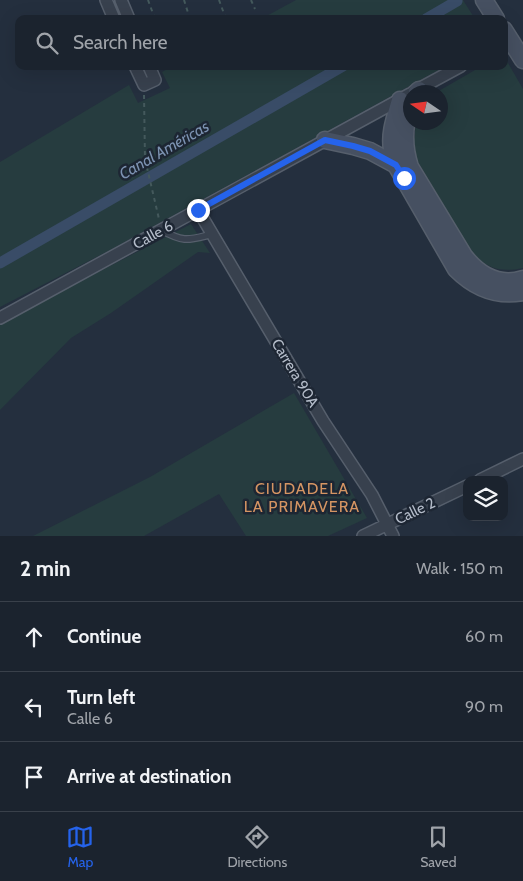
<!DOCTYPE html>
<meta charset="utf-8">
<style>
:root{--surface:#1b232e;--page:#282f3a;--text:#f1f3f6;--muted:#a0a4aa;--line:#39404a;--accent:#2563eb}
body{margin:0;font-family:Cabin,sans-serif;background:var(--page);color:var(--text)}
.controls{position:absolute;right:15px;bottom:15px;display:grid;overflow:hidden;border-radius:10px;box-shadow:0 5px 20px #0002}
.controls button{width:45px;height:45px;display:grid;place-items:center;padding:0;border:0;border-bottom:1px solid var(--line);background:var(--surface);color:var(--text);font:25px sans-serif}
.compass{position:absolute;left:403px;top:85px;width:45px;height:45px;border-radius:50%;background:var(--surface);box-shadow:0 5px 20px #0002;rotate:283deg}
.stop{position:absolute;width:15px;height:15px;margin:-11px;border:4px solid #2563eb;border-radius:50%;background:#fff}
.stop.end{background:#2563eb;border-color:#fff;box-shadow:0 1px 5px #0008}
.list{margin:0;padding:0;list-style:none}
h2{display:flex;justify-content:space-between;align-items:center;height:65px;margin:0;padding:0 20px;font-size:21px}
h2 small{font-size:16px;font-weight:400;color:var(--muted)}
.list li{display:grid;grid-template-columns:32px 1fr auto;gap:15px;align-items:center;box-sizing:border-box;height:70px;padding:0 20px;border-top:1px solid var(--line)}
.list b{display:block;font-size:19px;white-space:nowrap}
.list p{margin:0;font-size:16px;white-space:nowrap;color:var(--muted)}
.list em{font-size:16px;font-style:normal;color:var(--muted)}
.icon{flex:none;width:28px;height:28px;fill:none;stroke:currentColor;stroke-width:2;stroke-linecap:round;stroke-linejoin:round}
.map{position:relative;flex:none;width:523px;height:536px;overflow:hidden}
.search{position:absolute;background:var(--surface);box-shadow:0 5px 20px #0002;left:15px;right:15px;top:15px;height:55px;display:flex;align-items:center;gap:12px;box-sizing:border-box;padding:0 18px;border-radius:10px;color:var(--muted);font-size:19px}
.sheet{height:275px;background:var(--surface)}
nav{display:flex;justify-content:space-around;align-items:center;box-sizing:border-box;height:70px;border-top:1px solid var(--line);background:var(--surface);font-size:14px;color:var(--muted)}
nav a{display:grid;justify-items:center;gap:2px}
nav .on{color:var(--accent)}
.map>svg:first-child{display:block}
.green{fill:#263c3f}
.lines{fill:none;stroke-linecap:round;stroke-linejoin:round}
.canal{stroke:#394c67;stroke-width:11}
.lane-casing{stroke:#565f6c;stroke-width:8}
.street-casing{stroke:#565f6c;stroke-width:14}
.secondary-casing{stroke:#565f6c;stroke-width:19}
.path{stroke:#44595c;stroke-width:2;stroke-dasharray:4 4;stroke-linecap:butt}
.lane{stroke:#38414e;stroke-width:5.5}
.street{stroke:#38414e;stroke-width:11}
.secondary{stroke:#465061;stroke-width:16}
.route{stroke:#2563eb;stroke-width:6}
.labels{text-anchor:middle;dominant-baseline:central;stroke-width:5;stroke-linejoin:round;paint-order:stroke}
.street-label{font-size:15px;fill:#b4bcc9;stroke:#1d2633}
.water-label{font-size:16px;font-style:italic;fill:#7c92b1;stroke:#1d2633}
.neighbourhood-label{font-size:16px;letter-spacing:1px;fill:#d59563;stroke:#1d2633}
</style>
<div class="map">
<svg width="523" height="536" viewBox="0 0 523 536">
<rect width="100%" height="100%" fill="#242f3e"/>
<path class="green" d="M296,0H463L475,19H261Z
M504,56L523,89V268C501,273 486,268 471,252L417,160L413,147L416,123L440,122V92H437L482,66H504Z
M173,66H446L110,250L0,307V162L129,85L138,103L170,88L162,72Z
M191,224L210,253L198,252L111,313L71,338L0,410V323Z
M294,393L367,518L328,536H246L219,494L144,536H33L150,477Z"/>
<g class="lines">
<path class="canal" d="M426,19L457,1
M0,263L343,66"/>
<g class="lane-casing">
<path id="lane" d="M161,230C185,243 188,240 213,234"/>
</g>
<g class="street-casing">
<path id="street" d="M106,0L114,19
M121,0L129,19
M135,66L144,85L155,80L149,66
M413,92L461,66
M198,210L323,421L372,495L393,536
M0,318L410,94
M480,480L523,459
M363,536L467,486"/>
</g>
<g class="secondary-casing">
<path id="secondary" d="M484,0L496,19
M504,30L523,60
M417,92L419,90
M400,100C396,115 389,133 392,149C393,154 395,160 396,165L456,269C475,288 496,297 523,292
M410,109C403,128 404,148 410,167L464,256C479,275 498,287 523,279
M325,140L353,146L370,151L396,165"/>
</g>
<path class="path" d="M148,0L155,19
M184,0L190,19
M219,0L226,19
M251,0L255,9
M144,95L145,159L159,219"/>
<use href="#lane" class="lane"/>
<use href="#street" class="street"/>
<use href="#secondary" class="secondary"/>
</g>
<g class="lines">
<path class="route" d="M198,210L325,140L353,146L370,151L396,165L404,178"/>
</g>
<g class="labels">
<g class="street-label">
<text transform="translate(153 235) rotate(-29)">Calle 6</text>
<text transform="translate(295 373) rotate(59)">Carrera 90A</text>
<text transform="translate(415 511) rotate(-26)">Calle 2</text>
</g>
<g class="water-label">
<text transform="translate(164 150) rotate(-30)">Canal Américas</text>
</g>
<g class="neighbourhood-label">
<text x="302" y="488">CIUDADELA<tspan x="302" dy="18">LA PRIMAVERA</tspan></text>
</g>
</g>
</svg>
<div class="controls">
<button><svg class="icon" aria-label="layers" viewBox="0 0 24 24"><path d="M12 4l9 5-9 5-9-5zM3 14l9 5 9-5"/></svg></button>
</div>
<svg class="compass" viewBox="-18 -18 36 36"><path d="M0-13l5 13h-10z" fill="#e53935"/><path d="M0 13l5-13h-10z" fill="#a0a4aa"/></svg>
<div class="stop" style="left:404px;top:178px"></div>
<div class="stop end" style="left:198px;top:210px"></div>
<div class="search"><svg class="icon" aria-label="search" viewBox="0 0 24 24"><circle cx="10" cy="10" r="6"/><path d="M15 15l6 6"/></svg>Search here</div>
</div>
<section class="sheet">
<h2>2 min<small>Walk · 150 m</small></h2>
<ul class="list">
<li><svg class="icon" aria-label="ahead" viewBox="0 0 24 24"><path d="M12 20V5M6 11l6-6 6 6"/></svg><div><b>Continue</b></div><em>60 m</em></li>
<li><svg class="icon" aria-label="left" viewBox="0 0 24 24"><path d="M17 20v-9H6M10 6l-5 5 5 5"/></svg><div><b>Turn left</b><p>Calle 6</p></div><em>90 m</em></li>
<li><svg class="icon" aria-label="arrive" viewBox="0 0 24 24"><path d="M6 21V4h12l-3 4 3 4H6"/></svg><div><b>Arrive at destination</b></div></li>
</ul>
</section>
<nav>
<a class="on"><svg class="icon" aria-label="map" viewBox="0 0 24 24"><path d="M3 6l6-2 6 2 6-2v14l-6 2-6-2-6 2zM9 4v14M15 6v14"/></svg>Map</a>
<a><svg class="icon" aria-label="directions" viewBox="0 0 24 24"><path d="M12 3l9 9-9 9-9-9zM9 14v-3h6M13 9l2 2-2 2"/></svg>Directions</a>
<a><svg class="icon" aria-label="saved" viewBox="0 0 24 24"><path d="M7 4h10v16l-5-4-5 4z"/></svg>Saved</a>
</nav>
